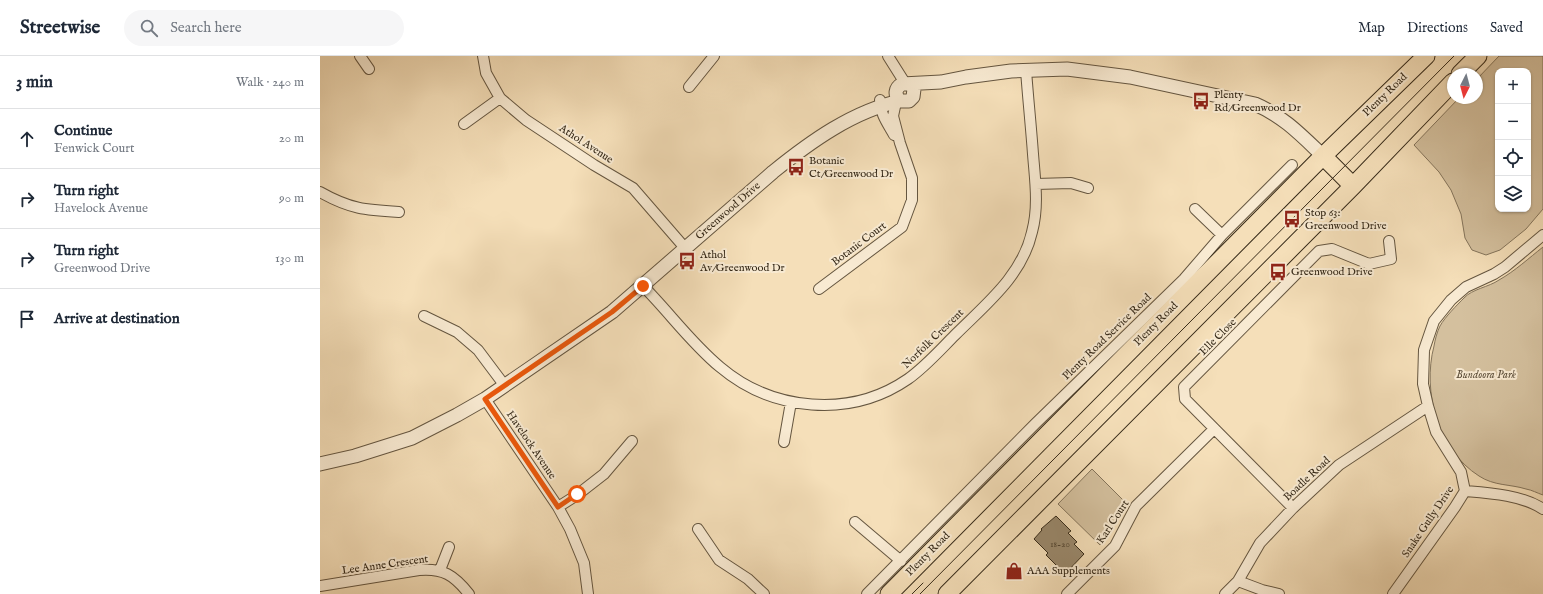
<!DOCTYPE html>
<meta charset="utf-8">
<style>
:root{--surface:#fff;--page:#f6f6f7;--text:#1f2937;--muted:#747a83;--line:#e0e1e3}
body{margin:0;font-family:"IM FELL English",serif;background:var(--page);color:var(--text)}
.controls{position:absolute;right:12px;top:12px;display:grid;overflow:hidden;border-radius:8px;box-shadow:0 1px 3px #0004}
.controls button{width:36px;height:36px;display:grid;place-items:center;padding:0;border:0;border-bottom:1px solid var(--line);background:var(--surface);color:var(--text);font:20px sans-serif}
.compass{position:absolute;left:1127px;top:12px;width:36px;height:36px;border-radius:50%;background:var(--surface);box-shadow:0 1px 3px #0004;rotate:186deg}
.stop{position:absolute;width:12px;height:12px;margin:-9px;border:3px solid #ea580c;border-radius:50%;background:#fff}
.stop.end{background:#ea580c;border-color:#fff;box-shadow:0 1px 4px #0008}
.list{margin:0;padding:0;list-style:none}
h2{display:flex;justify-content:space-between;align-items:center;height:52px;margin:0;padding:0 16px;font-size:17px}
h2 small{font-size:13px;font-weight:400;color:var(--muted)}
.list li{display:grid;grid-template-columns:26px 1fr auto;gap:12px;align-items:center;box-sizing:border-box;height:60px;padding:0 16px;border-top:1px solid var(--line)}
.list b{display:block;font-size:15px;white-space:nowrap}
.list p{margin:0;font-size:13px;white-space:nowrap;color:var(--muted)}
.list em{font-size:13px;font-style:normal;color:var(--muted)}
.icon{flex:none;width:22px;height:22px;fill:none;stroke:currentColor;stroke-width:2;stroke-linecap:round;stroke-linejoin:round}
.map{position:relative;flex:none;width:1223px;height:538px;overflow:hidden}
header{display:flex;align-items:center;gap:24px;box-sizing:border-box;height:56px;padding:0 20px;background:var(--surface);border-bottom:1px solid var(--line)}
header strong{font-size:19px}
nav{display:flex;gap:22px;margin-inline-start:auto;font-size:14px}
.search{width:280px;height:36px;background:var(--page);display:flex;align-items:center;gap:10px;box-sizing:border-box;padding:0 14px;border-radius:22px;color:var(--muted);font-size:15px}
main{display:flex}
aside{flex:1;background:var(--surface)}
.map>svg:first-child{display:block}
.green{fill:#d4c09e;stroke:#84745b;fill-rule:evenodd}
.building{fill:#99886c;stroke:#352918}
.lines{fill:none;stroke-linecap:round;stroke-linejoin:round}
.minor-casing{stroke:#655640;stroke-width:12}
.tertiary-casing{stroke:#655640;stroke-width:15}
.trunk-casing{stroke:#352918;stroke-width:19}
.minor{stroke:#f8ead2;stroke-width:10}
.tertiary{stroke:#f8ead2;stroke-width:13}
.trunk{stroke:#f5dfb9;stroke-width:17}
.tram{stroke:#352918;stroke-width:1}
.route{stroke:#ea580c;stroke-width:5}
.labels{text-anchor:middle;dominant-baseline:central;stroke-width:4;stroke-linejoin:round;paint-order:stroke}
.number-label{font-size:9px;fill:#4e412d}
.poi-label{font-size:11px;fill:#352918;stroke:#f8ead2;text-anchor:start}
.street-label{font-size:11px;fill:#352918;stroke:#f8ead2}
.park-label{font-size:11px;font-style:italic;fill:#5d4f3a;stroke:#f8ead2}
</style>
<header>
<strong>Streetwise</strong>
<div class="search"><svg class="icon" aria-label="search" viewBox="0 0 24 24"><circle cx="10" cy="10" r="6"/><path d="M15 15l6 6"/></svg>Search here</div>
<nav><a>Map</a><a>Directions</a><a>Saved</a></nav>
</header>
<main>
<aside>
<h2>3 min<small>Walk · 240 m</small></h2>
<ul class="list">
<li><svg class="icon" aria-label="ahead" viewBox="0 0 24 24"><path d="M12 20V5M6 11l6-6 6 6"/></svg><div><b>Continue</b><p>Fenwick Court</p></div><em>20 m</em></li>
<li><svg class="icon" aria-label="right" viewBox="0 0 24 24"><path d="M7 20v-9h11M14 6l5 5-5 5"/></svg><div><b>Turn right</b><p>Havelock Avenue</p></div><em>90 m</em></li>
<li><svg class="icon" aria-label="right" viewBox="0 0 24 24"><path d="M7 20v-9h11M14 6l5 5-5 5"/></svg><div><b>Turn right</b><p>Greenwood Drive</p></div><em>130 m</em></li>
<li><svg class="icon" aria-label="arrive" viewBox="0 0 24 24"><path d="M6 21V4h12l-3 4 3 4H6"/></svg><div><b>Arrive at destination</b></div></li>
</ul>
</aside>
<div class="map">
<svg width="1223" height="538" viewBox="0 0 1223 538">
<rect width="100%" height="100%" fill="#f5dfb9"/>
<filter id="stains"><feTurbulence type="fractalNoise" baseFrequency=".005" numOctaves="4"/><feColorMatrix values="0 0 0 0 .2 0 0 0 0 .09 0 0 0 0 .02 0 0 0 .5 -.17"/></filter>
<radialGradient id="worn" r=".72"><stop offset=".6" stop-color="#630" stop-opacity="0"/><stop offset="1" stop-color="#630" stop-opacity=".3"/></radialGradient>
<path class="green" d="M1179,0H1223V153L1206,173L1180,194L1166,199L1152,194L1145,182L1141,158L1131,134L1119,116L1094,89L1139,42H1157V23ZM1178,15H1208V153H1178Z
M1223,191V439C1217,437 1212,434 1206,433C1190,428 1174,430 1159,420C1118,394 1102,336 1114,290C1115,284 1117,276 1120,270C1125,261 1137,249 1144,242C1152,233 1169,231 1179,224C1195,215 1209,202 1223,191Z
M772,413L806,447L784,485L780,489L738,448Z"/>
<path class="building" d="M736,460L751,475L748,477L757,486L754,488L764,498L745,518L726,499L728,497L714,483L722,474L721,473Z"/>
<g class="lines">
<g class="minor-casing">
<path id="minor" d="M40,0L49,13
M163,0L166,17L180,42L206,64L274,109L313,132L365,192
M568,0L585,27
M369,31L394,0
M560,44C560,58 568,68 574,79
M144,68L180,42
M716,128L751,127L768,132
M0,136C30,153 45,154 79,156
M875,153L902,179
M323,230C349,256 371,287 400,311C452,355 530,363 588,323C605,311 620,294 635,279C666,248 702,220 712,176C719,150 715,124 713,98C711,70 708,42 706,14
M499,233L582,171L592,144V122L580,87L573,60L576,46
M104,260L137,276L158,294L185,330
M165,343L238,451L250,473L264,507L268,538
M464,386L471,346
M1145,435C1170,437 1202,439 1223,453
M238,451L257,439L284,418L312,385
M973,452L865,343L864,331L999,195L1012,193L1049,208L1071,203L1069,185
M535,466L581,505
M378,473L399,504L428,523L444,538
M120,514L129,491
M918,525L942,534L959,538
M0,530L99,514C123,512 134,519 149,538
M547,538L715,368L864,223L902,179L972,109
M747,538L795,490L816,450L894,373
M905,538L918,525L940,487L973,452L1019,409L1108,350
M1073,538L1135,451L1145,435L1141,416L1116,376L1108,350L1103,328L1104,294L1114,265L1131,244L1146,231L1174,218L1185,211L1223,179"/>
</g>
<g class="tertiary-casing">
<path id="tertiary" d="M590,28L594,33L593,41L589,45H580C574,39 575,32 582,28L621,26L646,21L691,15L747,13L810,21L935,48C963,60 981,79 1003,100
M0,408L35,400L92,382L137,359L165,343L292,256L453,116C490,86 533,55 580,45"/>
</g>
<g class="trunk-casing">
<path id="trunk" d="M1140,18L1158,0
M1003,100L1033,130
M569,538L1003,100L1106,0
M627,538L1033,130L1133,26"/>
</g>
<use href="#minor" class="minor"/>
<use href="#tertiary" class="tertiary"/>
<use href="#trunk" class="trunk"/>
<path class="tram" d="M592,538L603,527
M600,538L1134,0"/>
</g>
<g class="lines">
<path class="route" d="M257,438L238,451L165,343L292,256L323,230"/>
</g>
<defs>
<g id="bus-bare" transform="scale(1.38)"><path d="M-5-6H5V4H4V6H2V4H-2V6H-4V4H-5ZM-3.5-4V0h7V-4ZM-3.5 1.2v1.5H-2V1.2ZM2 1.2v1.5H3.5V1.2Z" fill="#8f2418" stroke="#f8ead2" stroke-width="2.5" paint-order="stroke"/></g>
<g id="shop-bare" transform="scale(1.38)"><path d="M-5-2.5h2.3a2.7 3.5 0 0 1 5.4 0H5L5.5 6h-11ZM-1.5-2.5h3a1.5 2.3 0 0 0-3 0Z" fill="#8f2418" stroke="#f8ead2" stroke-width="2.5" paint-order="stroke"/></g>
</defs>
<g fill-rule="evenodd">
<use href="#bus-bare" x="881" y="45"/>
<use href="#bus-bare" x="476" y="111"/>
<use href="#bus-bare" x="972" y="163"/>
<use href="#bus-bare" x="367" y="205"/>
<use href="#bus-bare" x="958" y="216"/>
<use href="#shop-bare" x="694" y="515"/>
</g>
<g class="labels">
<g class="number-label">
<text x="740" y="488">18-20</text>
</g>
<g class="poi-label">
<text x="894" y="39">Plenty<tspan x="894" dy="13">Rd/Greenwood Dr</tspan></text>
<text x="489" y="105">Botanic<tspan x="489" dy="13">Ct/Greenwood Dr</tspan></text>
<text x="985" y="157">Stop 63:<tspan x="985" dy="13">Greenwood Drive</tspan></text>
<text x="380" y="199">Athol<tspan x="380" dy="13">Av/Greenwood Dr</tspan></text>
<text x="971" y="216">Greenwood Drive</text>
<text x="707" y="515">AAA Supplements</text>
</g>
<g class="street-label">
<text transform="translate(1065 39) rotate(-44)">Plenty Road</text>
<text transform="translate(266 88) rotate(33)">Athol Avenue</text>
<text transform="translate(408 155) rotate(-41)">Greenwood Drive</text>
<text transform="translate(539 188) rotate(-37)">Botanic Court</text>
<text transform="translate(836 268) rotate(-45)">Plenty Road</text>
<text transform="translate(787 281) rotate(-44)">Plenty Road Service Road</text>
<text transform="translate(898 281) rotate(-45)">Elle Close</text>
<text transform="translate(613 283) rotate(-44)">Norfolk Crescent</text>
<text transform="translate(211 389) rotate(56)">Havelock Avenue</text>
<text transform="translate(987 423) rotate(-43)">Boadle Road</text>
<text transform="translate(793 466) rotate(-57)">Karl Court</text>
<text transform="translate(1108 466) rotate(-56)">Snake Gully Drive</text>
<text transform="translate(608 498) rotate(-45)">Plenty Road</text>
<text transform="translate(65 509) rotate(-8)">Lee Anne Crescent</text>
</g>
<g class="park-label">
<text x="1166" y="319">Bundoora Park</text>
</g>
</g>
<rect width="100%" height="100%" filter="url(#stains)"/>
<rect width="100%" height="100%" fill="url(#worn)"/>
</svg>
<div class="controls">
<button>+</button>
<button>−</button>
<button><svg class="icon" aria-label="locate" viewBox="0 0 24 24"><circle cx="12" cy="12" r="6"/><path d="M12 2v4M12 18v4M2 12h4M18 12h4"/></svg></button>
<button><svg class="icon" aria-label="layers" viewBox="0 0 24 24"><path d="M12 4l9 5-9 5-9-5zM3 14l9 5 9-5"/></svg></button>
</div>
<svg class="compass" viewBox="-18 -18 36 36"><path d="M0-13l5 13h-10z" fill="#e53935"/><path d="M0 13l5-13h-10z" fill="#747a83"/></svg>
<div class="stop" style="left:257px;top:438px"></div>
<div class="stop end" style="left:323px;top:230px"></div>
</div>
</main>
